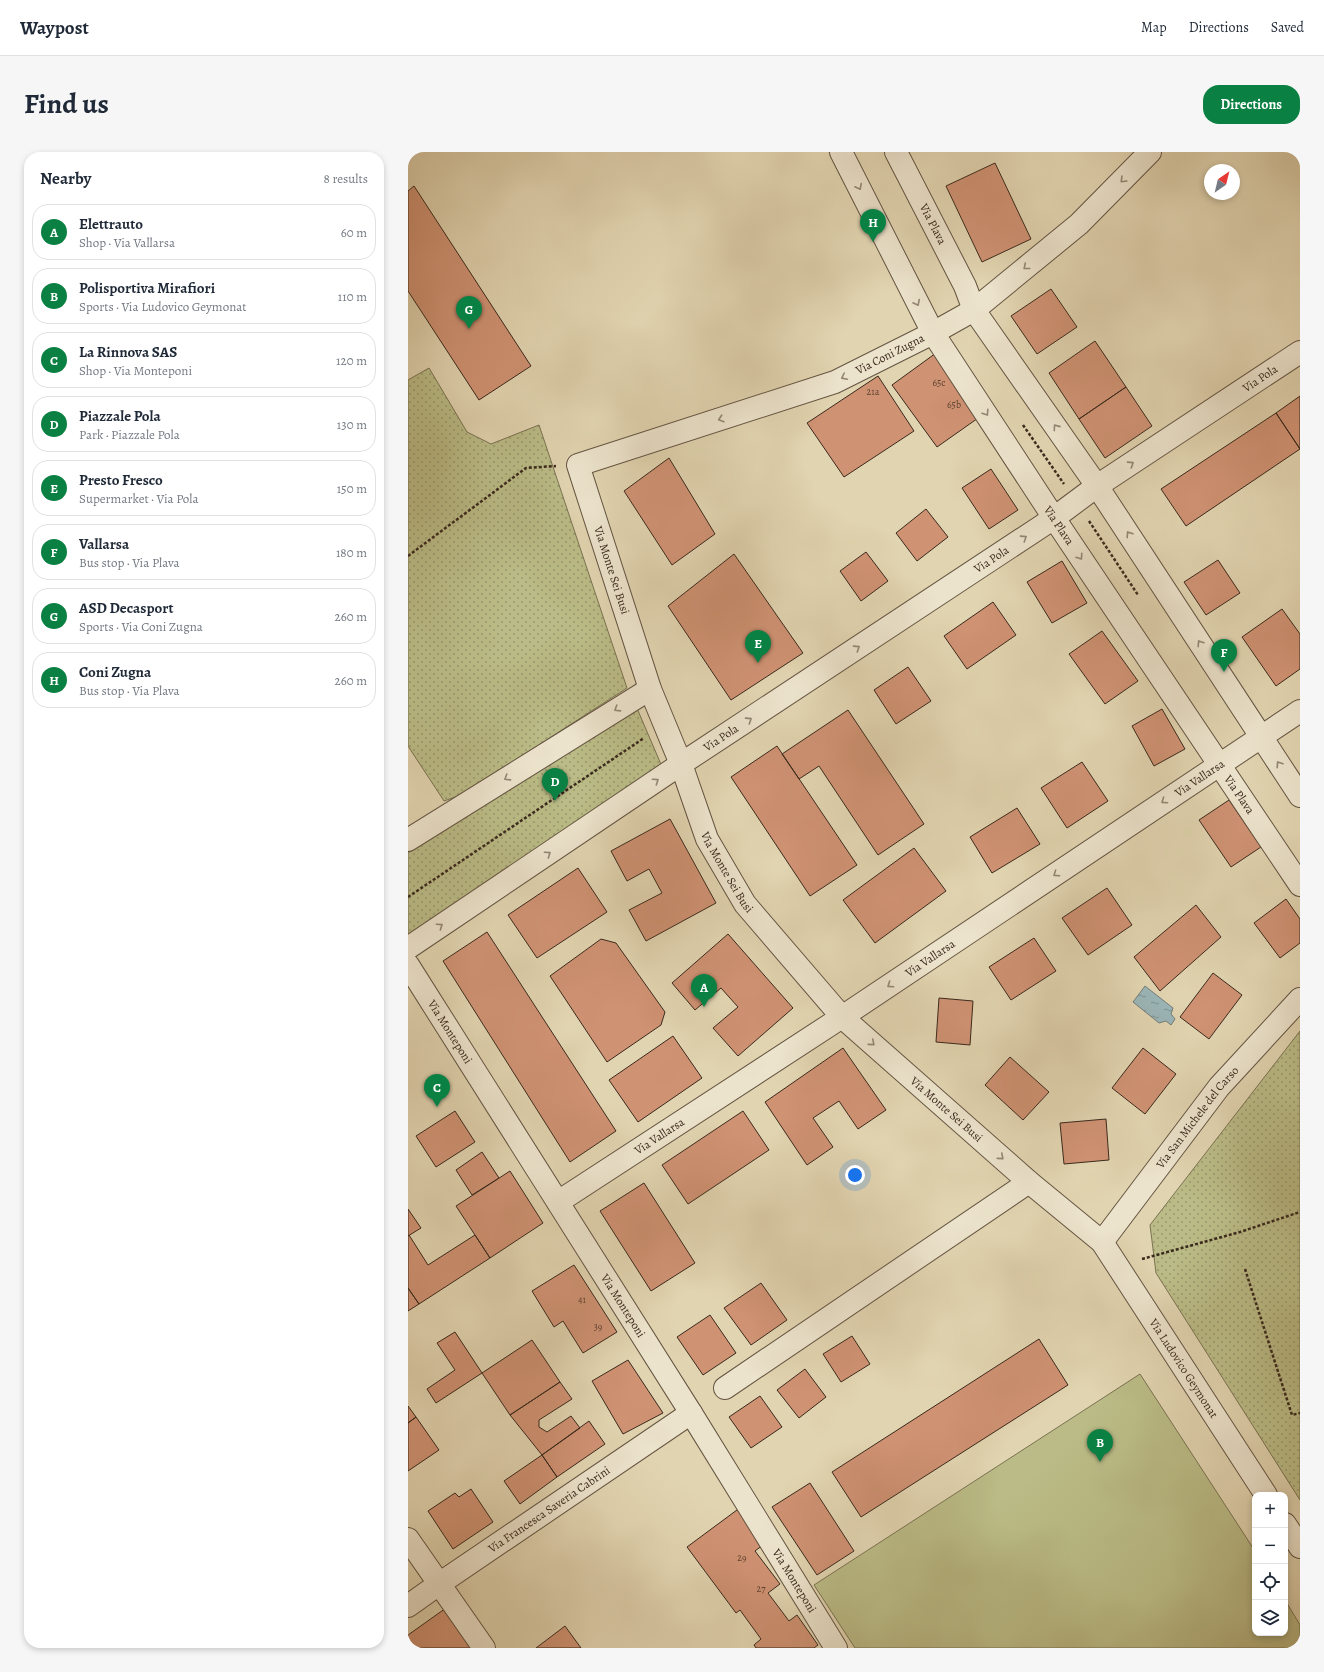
<!DOCTYPE html>
<meta charset="utf-8">
<style>
:root{--surface:#fff;--page:#f6f6f7;--text:#1f2937;--muted:#747a83;--line:#e0e1e3;--accent:#0b8043}
body{margin:0;font-family:Alegreya,serif;background:var(--page);color:var(--text)}
.controls{position:absolute;right:12px;bottom:12px;display:grid;overflow:hidden;border-radius:8px;box-shadow:0 2px 6px #0003}
.controls button{width:36px;height:36px;display:grid;place-items:center;padding:0;border:0;border-bottom:1px solid var(--line);background:var(--surface);color:var(--text);font:20px sans-serif}
.compass{position:absolute;left:796px;top:12px;width:36px;height:36px;border-radius:50%;background:var(--surface);box-shadow:0 2px 6px #0003;rotate:35deg}
.you{position:absolute;left:447px;top:1023px;width:14px;height:14px;margin:-10px;border:3px solid #fff;border-radius:50%;background:#1a73e8;box-shadow:0 0 0 6px #1a73e833}
.badge{display:grid;place-items:center;width:26px;height:26px;border-radius:50%;background:var(--accent);color:#fff;font-size:13px;font-weight:700}
.pin{position:absolute;translate:-50% -33px;filter:drop-shadow(0 1px 2px #0008)}
.pin::after{content:'';position:absolute;top:21px;width:14px;height:12px;background:inherit;clip-path:polygon(0 0,100% 0,50% 100%)}
.list{margin:0;padding:0;list-style:none}
h2{display:flex;justify-content:space-between;align-items:center;height:52px;margin:0;padding:0 16px;font-size:17px}
h2 small{font-size:13px;font-weight:400;color:var(--muted)}
.list li{display:grid;grid-template-columns:26px 1fr auto;gap:12px;align-items:center;box-sizing:border-box;height:56px;margin:0 8px 8px;padding:0 8px;border:1px solid var(--line);border-radius:16px}
.list b{display:block;font-size:15px;white-space:nowrap}
.list p{margin:0;font-size:13px;white-space:nowrap;color:var(--muted)}
.list em{font-size:13px;font-style:normal;color:var(--muted)}
.icon{flex:none;width:22px;height:22px;fill:none;stroke:currentColor;stroke-width:2;stroke-linecap:round;stroke-linejoin:round}
.map{position:relative;flex:none;width:892px;height:1496px;overflow:hidden;border-radius:16px}
header{display:flex;align-items:center;gap:24px;box-sizing:border-box;height:56px;padding:0 20px;background:var(--surface);border-bottom:1px solid var(--line)}
header strong{font-size:19px}
nav{display:flex;gap:22px;margin-inline-start:auto;font-size:14px}
.intro{display:flex;align-items:center;justify-content:space-between;box-sizing:border-box;height:96px;padding:0 24px}
h1{margin:0;font-size:28px}
.button{padding:10px 18px;border-radius:16px;background:var(--accent);color:#fff;font-size:14px;font-weight:700}
main{display:flex;gap:24px;padding:0 24px}
aside{flex:1;background:var(--surface);border-radius:16px;box-shadow:0 2px 6px #0003}
.map>svg:first-child{display:block}
.grass{fill:#babb86;stroke:#7a7252}
.park{fill:url(#park-dots);stroke:#7a7252}
.water{fill:url(#water-ripples);stroke:#747d79}
.building{fill:#cf9273;stroke:#3a291d}
.lines{fill:none;stroke-linecap:round;stroke-linejoin:round}
.minor-casing{stroke:#645442;stroke-width:24}
.path{stroke:#3a291d;stroke-width:2.5;stroke-dasharray:3 2;stroke-linecap:butt}
.minor{stroke:#ece3cc;stroke-width:22}
.oneway{stroke:#938674}
.labels{text-anchor:middle;dominant-baseline:central;stroke-width:3.5;stroke-linejoin:round;paint-order:stroke}
.number-label{font-size:10px;fill:#5f4332}
.street-label{font-size:12px;fill:#3a291d;stroke:#ece3cc}
</style>
<header>
<strong>Waypost</strong>
<nav><a>Map</a><a>Directions</a><a>Saved</a></nav>
</header>
<div class="intro"><h1>Find us</h1><a class="button">Directions</a></div>
<main>
<aside>
<h2>Nearby<small>8 results</small></h2>
<ul class="list">
<li><span class="badge">A</span><div><b>Elettrauto</b><p>Shop · Via Vallarsa</p></div><em>60 m</em></li>
<li><span class="badge">B</span><div><b>Polisportiva Mirafiori</b><p>Sports · Via Ludovico Geymonat</p></div><em>110 m</em></li>
<li><span class="badge">C</span><div><b>La Rinnova SAS</b><p>Shop · Via Monteponi</p></div><em>120 m</em></li>
<li><span class="badge">D</span><div><b>Piazzale Pola</b><p>Park · Piazzale Pola</p></div><em>130 m</em></li>
<li><span class="badge">E</span><div><b>Presto Fresco</b><p>Supermarket · Via Pola</p></div><em>150 m</em></li>
<li><span class="badge">F</span><div><b>Vallarsa</b><p>Bus stop · Via Plava</p></div><em>180 m</em></li>
<li><span class="badge">G</span><div><b>ASD Decasport</b><p>Sports · Via Coni Zugna</p></div><em>260 m</em></li>
<li><span class="badge">H</span><div><b>Coni Zugna</b><p>Bus stop · Via Plava</p></div><em>260 m</em></li>
</ul>
</aside>
<div class="map">
<svg width="892" height="1496" viewBox="0 0 892 1496">
<defs>
<pattern id="park-dots" width="8" height="8" patternUnits="userSpaceOnUse"><rect width="8" height="8" fill="#babb86"/><path d="M2 2h.1M6 6h.1" fill="none" stroke="#98986d" stroke-width="1.8" stroke-linecap="round"/></pattern>
<pattern id="water-ripples" width="26" height="14" patternUnits="userSpaceOnUse"><rect width="26" height="14" fill="#9ab5b7"/><path d="M2 4q2-2 4 0t4 0M15 11q2-2 4 0t4 0" fill="none" stroke="#7f9394"/></pattern>
</defs>
<rect width="100%" height="100%" fill="#e1d4b0"/>
<filter id="stains"><feTurbulence type="fractalNoise" baseFrequency=".005" numOctaves="4"/><feColorMatrix values="0 0 0 0 .2 0 0 0 0 .09 0 0 0 0 .02 0 0 0 .5 -.17"/></filter>
<radialGradient id="worn" r=".72"><stop offset=".6" stop-color="#630" stop-opacity="0"/><stop offset="1" stop-color="#630" stop-opacity=".3"/></radialGradient>
<path class="grass" d="M732,1222L847,1399V1481H877V1448L892,1473V1494L889,1496H447L406,1433Z"/>
<path class="park" d="M21,216L59,280L83,292L131,273L219,536L53,643L36,649L0,594V228Z
M228,554L255,617L0,784V701Z
M892,879V1348L748,1121L742,1073Z"/>
<path class="water" d="M737,834L765,856L763,862L767,867L763,873L758,869L751,871L725,850Z"/>
<path class="building" d="M587,11L623,87L574,110L538,34Z
M6,34L123,214L71,248L0,139V39Z
M643,137L669,175L629,202L603,164Z
M687,189L718,235L671,267L641,221Z
M528,201L573,264L529,295L484,233Z
M470,224L506,279L436,325L399,271Z
M718,235L744,274L697,306L671,267Z
M892,244V297L868,261Z
M868,261L892,297L778,374L753,337Z
M261,306L307,382L264,413L216,339Z
M583,317L610,358L581,377L554,336Z
M518,357L540,385L509,409L488,381Z
M458,400L480,429L453,449L432,419Z
M326,402L395,501L323,548L260,454Z
M810,408L832,441L798,463L776,430Z
M654,409L679,451L644,471L619,430Z
M585,450L608,483L559,517L536,484Z
M874,457L892,482V517L868,534L834,485Z
M694,479L730,529L697,552L661,502Z
M500,515L523,549L488,572L466,538Z
M754,557L777,597L746,614L724,574Z
M440,558L516,672L470,703L411,614L391,627L374,602Z
M369,594L449,713L402,744L323,625Z
M674,610L700,649L659,676L633,636Z
M821,648L853,695L823,715L791,668Z
M609,656L632,692L584,721L562,685Z
M262,667L308,751L238,789L221,758L254,741L241,717L219,729L203,699Z
M506,696L538,739L467,791L435,748Z
M170,716L199,760L129,806L100,763Z
M699,736L724,773L680,803L654,766Z
M878,747L892,767V791L872,806L846,771Z
M788,753L813,785L752,839L726,805Z
M79,780L208,979L162,1010L35,809Z
M320,782L385,856L330,904L305,876L330,855L313,836L287,858L264,831Z
M626,786L648,819L603,848L581,815Z
M193,787L208,791L257,860L253,873L199,910L142,824Z
M805,821L834,843L801,887L772,865Z
M531,846L565,849L562,893L528,890Z
M265,884L294,926L230,970L201,928Z
M435,896L478,958L450,977L431,949L405,966L425,995L399,1013L357,950Z
M735,896L768,922L737,962L704,936Z
M602,905L641,940L615,968L577,933Z
M47,959L67,990L28,1015L8,984Z
M335,959L361,998L280,1052L254,1013Z
M698,967L701,1008L656,1012L652,971Z
M74,1000L91,1026L64,1043L48,1018Z
M102,1019L135,1071L82,1106L48,1054Z
M236,1031L287,1111L243,1139L192,1059Z
M0,1057L13,1076L0,1084Z
M1,1083L20,1113L67,1083L82,1106L11,1152L0,1136V1084Z
M166,1113L209,1180L175,1201L155,1169L146,1175L124,1139Z
M353,1131L379,1168L343,1193L316,1156Z
M0,1136L11,1152L0,1159Z
M302,1163L328,1201L295,1223L269,1185Z
M47,1180L74,1221L28,1251L19,1237L47,1218L29,1191Z
M444,1184L462,1212L433,1230L415,1202Z
M631,1187L660,1233L453,1365L424,1320Z
M124,1188L152,1230L102,1263L74,1221Z
M220,1208L255,1261L215,1282L184,1229Z
M397,1217L418,1245L391,1266L369,1238Z
M152,1230L164,1247L131,1268V1275L139,1280L163,1264L172,1276L134,1303L102,1263Z
M352,1244L374,1275L343,1296L321,1265Z
M0,1254L8,1265L0,1271Z
M8,1265L31,1298L0,1319V1271Z
M181,1269L197,1292L149,1325L134,1303Z
M134,1303L149,1325L112,1352L96,1329Z
M402,1331L446,1399L409,1423L364,1355Z
M63,1337L85,1370L45,1397L20,1359L47,1341L51,1345Z
M333,1355L359,1390L347,1399L372,1432L360,1441L381,1469L389,1463L410,1493L406,1496H348L346,1493L353,1487L332,1458L328,1461L279,1395Z
M38,1456L67,1496H0V1483Z
M157,1474L173,1496H128Z"/>
<g class="lines">
<g class="minor-casing">
<g id="minor">
<path id="s1" d="M433,0L525,181L646,366L892,733"/>
<path id="s2" d="M488,0L557,134L566,158L689,334L892,644"/>
<path id="s3" d="M742,0L671,72L566,158L525,181L427,230L170,313L242,537L273,612L299,687L337,752L434,865L621,1030L694,1090L858,1343"/>
<path d="M0,688L242,537"/>
<path id="s4" d="M0,796L273,612L646,366L689,334L892,200"/>
<path id="s5" d="M0,813L283,1261L428,1496"/>
<path id="s6" d="M150,1050L434,865L892,559"/>
<path id="s7" d="M694,1090L811,935L892,847"/>
<path d="M317,1236L621,1030"/>
<path d="M877,1372L892,1395"/>
<path d="M0,1387L76,1496"/>
<path id="s8" d="M0,1454L31,1432L283,1261"/>
</g>
</g>
<path class="path" d="M615,273L656,332
M681,369L730,443
M0,404L118,316L148,314
M0,745L236,586
M734,1107L832,1080L892,1060
M837,1117L884,1263L892,1261"/>
<use href="#minor" class="minor"/>
</g>
<defs><path id="oneway-chevron" d="M-2-3.5L2.5 0L-2 3.5" fill="none" stroke-width="1.6" stroke-linecap="round" stroke-linejoin="round"/></defs>
<g class="oneway">
<use href="#oneway-chevron" transform="translate(715 28) rotate(135)"/>
<use href="#oneway-chevron" transform="translate(451 35) rotate(63)"/>
<use href="#oneway-chevron" transform="translate(618 115) rotate(141)"/>
<use href="#oneway-chevron" transform="translate(509 151) rotate(63)"/>
<use href="#oneway-chevron" transform="translate(436 225) rotate(153)"/>
<use href="#oneway-chevron" transform="translate(578 261) rotate(57)"/>
<use href="#oneway-chevron" transform="translate(313 267) rotate(162)"/>
<use href="#oneway-chevron" transform="translate(648 275) rotate(-125)"/>
<use href="#oneway-chevron" transform="translate(723 312) rotate(-33)"/>
<use href="#oneway-chevron" transform="translate(721 382) rotate(-123)"/>
<use href="#oneway-chevron" transform="translate(616 386) rotate(-33)"/>
<use href="#oneway-chevron" transform="translate(672 405) rotate(56)"/>
<use href="#oneway-chevron" transform="translate(792 491) rotate(-123)"/>
<use href="#oneway-chevron" transform="translate(449 496) rotate(-33)"/>
<use href="#oneway-chevron" transform="translate(209 557) rotate(148)"/>
<use href="#oneway-chevron" transform="translate(341 568) rotate(-33)"/>
<use href="#oneway-chevron" transform="translate(871 612) rotate(-123)"/>
<use href="#oneway-chevron" transform="translate(99 626) rotate(148)"/>
<use href="#oneway-chevron" transform="translate(248 629) rotate(-34)"/>
<use href="#oneway-chevron" transform="translate(756 649) rotate(146)"/>
<use href="#oneway-chevron" transform="translate(140 702) rotate(-34)"/>
<use href="#oneway-chevron" transform="translate(648 722) rotate(146)"/>
<use href="#oneway-chevron" transform="translate(32 774) rotate(-34)"/>
<use href="#oneway-chevron" transform="translate(482 833) rotate(146)"/>
<use href="#oneway-chevron" transform="translate(464 891) rotate(41)"/>
<use href="#oneway-chevron" transform="translate(593 1005) rotate(41)"/>
</g>
<g class="labels">
<g class="number-label">
<text x="531" y="230">65c</text>
<text x="465" y="239">21a</text>
<text x="546" y="252">65b</text>
<text x="174" y="1147">41</text>
<text x="190" y="1174">39</text>
<text x="334" y="1405">29</text>
<text x="353" y="1436">27</text>
</g>
<g class="street-label">
<text stroke="none"><textPath href="#s2" startOffset="81">Via Plava</textPath></text>
<text transform="translate(482 202) rotate(-27)">Via Coni Zugna</text>
<text stroke="none"><textPath href="#s4" startOffset="1025">Via Pola</textPath></text>
<text stroke="none"><textPath href="#s1" startOffset="433">Via Plava</textPath></text>
<text stroke="none"><textPath href="#s4" startOffset="701">Via Pola</textPath></text>
<text stroke="none"><textPath href="#s3" startOffset="774">Via Monte Sei Busi</textPath></text>
<text stroke="none"><textPath href="#s4" startOffset="377">Via Pola</textPath></text>
<text stroke="none"><textPath href="#s6" startOffset="769">Via Vallarsa</textPath></text>
<text stroke="none"><textPath href="#s1" startOffset="757">Via Plava</textPath></text>
<text stroke="none"><textPath href="#s3" startOffset="1098">Via Monte Sei Busi</textPath></text>
<text stroke="none"><textPath href="#s6" startOffset="445">Via Vallarsa</textPath></text>
<text stroke="none"><textPath href="#s5" startOffset="79">Via Monteponi</textPath></text>
<text stroke="none"><textPath href="#s3" startOffset="1423">Via Monte Sei Busi</textPath></text>
<text stroke="none"><textPath href="#s7" startOffset="157">Via San Michele del Carso</textPath></text>
<text stroke="none"><textPath href="#s6" startOffset="121">Via Vallarsa</textPath></text>
<text stroke="none"><textPath href="#s5" startOffset="403">Via Monteponi</textPath></text>
<text stroke="none"><textPath href="#s3" startOffset="1778">Via Ludovico Geymonat</textPath></text>
<text stroke="none"><textPath href="#s8" startOffset="171">Via Francesca Saveria Cabrini</textPath></text>
<text stroke="none"><textPath href="#s5" startOffset="727">Via Monteponi</textPath></text>
</g>
</g>
<rect width="100%" height="100%" filter="url(#stains)"/>
<rect width="100%" height="100%" fill="url(#worn)"/>
</svg>
<div class="controls">
<button>+</button>
<button>−</button>
<button><svg class="icon" aria-label="locate" viewBox="0 0 24 24"><circle cx="12" cy="12" r="6"/><path d="M12 2v4M12 18v4M2 12h4M18 12h4"/></svg></button>
<button><svg class="icon" aria-label="layers" viewBox="0 0 24 24"><path d="M12 4l9 5-9 5-9-5zM3 14l9 5 9-5"/></svg></button>
</div>
<svg class="compass" viewBox="-18 -18 36 36"><path d="M0-13l5 13h-10z" fill="#e53935"/><path d="M0 13l5-13h-10z" fill="#747a83"/></svg>
<div class="you"></div>
<div class="pin badge" style="left:296px;top:855px">A</div>
<div class="pin badge" style="left:692px;top:1310px">B</div>
<div class="pin badge" style="left:29px;top:955px">C</div>
<div class="pin badge" style="left:147px;top:649px">D</div>
<div class="pin badge" style="left:350px;top:511px">E</div>
<div class="pin badge" style="left:816px;top:520px">F</div>
<div class="pin badge" style="left:61px;top:177px">G</div>
<div class="pin badge" style="left:465px;top:90px">H</div>
</div>
</main>
